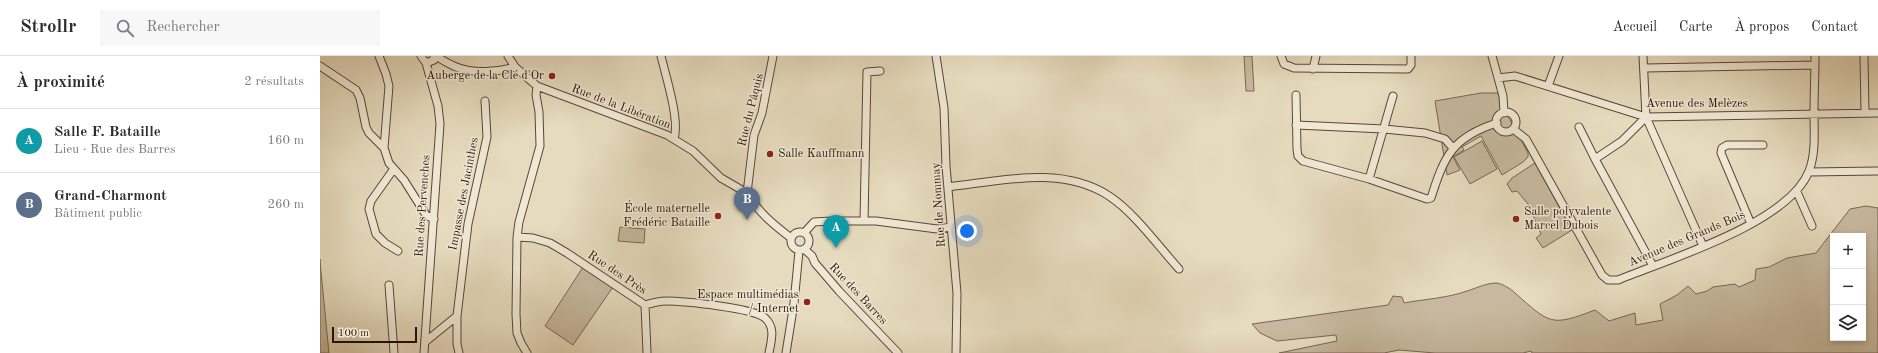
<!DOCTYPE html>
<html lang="fr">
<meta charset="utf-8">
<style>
:root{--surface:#fff;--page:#f7f7f7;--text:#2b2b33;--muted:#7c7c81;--line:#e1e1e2;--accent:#8f2418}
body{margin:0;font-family:"Old Standard TT",serif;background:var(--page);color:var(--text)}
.controls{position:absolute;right:12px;bottom:12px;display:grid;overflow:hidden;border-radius:0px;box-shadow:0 2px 6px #0003}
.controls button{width:36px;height:36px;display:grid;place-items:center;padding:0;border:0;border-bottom:1px solid var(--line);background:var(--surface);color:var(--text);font:20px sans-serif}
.scale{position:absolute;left:12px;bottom:10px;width:85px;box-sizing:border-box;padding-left:4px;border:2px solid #2d1409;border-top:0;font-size:11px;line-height:14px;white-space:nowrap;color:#2d1409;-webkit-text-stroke:3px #efe8d5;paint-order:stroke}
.you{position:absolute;left:647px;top:175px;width:14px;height:14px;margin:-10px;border:3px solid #fff;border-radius:50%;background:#1a73e8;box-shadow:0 0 0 6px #1a73e833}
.badge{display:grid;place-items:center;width:26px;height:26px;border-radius:50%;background:var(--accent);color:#fff;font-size:13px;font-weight:700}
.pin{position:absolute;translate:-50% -33px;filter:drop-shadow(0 1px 2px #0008)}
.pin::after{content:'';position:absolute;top:21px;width:14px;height:12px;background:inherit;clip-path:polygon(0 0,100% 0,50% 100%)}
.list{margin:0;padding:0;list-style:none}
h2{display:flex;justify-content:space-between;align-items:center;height:52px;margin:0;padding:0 16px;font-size:17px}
h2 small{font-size:13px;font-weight:400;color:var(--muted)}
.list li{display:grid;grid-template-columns:26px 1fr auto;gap:12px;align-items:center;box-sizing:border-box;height:64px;padding:0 16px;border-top:1px solid var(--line)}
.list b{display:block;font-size:15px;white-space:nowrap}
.list p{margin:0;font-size:13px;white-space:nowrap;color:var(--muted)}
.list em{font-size:13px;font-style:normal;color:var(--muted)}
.icon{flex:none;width:22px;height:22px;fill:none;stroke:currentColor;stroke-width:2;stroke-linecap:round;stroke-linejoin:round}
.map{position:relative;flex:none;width:1558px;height:297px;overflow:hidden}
header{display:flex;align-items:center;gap:24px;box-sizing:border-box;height:56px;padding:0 20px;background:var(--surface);border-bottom:1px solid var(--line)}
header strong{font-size:19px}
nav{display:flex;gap:22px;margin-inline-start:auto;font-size:14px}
.search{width:280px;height:36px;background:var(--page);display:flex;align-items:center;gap:10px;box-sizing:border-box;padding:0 14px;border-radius:0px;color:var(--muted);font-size:15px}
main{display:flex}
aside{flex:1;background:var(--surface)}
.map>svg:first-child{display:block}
.green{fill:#c7b99f;stroke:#7a6654;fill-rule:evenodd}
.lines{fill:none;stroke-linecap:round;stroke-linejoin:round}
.minor-casing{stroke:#5b4636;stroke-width:9}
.minor{stroke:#efe8d5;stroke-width:7}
.poi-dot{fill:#8f2418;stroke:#efe8d5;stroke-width:1.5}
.labels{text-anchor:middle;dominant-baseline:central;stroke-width:3;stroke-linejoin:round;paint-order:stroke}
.poi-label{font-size:12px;fill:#2d1409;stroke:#efe8d5;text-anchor:end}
.street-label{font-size:12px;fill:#2d1409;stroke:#efe8d5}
</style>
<header>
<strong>Strollr</strong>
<div class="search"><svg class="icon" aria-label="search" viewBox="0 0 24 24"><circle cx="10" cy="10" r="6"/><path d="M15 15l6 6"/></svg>Rechercher</div>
<nav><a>Accueil</a><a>Carte</a><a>À propos</a><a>Contact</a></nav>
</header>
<main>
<aside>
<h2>À proximité<small>2 résultats</small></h2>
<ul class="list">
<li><span class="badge" style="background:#0f9aa8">A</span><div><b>Salle F. Bataille</b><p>Lieu · Rue des Barres</p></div><em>160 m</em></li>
<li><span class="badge" style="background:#5c6f8a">B</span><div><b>Grand-Charmont</b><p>Bâtiment public</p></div><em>260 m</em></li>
</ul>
</aside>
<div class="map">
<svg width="1558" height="297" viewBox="0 0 1558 297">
<rect width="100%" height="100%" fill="#e6dbbe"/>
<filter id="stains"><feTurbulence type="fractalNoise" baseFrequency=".005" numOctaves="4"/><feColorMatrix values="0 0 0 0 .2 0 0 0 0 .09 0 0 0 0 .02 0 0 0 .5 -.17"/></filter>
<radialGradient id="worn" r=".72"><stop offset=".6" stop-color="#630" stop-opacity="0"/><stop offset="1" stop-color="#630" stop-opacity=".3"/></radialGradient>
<path class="green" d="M924,0H932L934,35H926Z
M1161,37H1178L1182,49L1208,97V101L1203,106L1182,119L1161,80L1142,91L1144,94L1133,101L1140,114L1127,119L1115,45Z
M1162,85L1177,113L1150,128L1134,101Z
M1215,107L1252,174L1223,192L1216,182L1221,178L1208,148L1197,135L1192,136L1187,128L1192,122Z
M1546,150L1558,152V297H1212L1211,295L1203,297H1115L1079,294L1064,297H959L1017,285L1016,279L957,285L940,277L932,268L1068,249L1073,240L1082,241L1084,247C1105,243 1128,242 1147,235C1157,232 1166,227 1177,227C1183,228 1191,233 1195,237C1230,268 1231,271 1275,254L1289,265L1315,257L1316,269L1343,264L1340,248L1357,239L1368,230L1376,238L1387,235L1393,231L1415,228L1419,231L1435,224L1436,213L1449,211L1467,202L1496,197L1530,153ZM1513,180H1543V282H1513Z
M300,171L325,173L324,187L298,185Z
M0,203V206L9,297H0Z
M263,211L293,231L253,289L225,270Z"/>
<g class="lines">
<g class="minor-casing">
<path id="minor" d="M59,0L66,18L69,30L64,92L69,107L84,124L106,159L114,163
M101,0L106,7L114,4V0
M116,0C122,4 129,8 136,11C153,18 178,16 195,11
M188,0L195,11L217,30L347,79L373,95L401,122L427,137
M341,0C346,21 360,64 354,83
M616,0L624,52L626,110L637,237L636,297
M961,0L964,8L974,12L1088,13L1091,9V0
M1172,0L1183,40L1184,57
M1323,0L1326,61L1383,190
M1544,0L1545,57
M0,10L36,34L40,42L46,71L49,77L64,92
M1325,12L1495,9
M993,13L996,0
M1178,22L1195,20L1326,61L1558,57
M1228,30L1239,0
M976,39L977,93L978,100L983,105L1049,123L1107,143L1111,142C1124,101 1132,81 1177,67
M1176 66a10 10 0 1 1 20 0a10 10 0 1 1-20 0Z
M1326,61L1302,85L1275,103L1333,210
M976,69L1064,73L1105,77L1125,83L1133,92
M1259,71L1275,103
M1193,73L1206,83L1282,219L1288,224H1298C1349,203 1469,167 1489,115C1496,97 1494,76 1494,58C1494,38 1495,19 1495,0
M73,114L51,145L49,153L56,178L65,187L78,195
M1489,116L1558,115
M1049,123L1073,40
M628,131C680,125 742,109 789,140C814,156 839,191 859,213
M1477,136L1492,170
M427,137L434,79L442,57L453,0
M427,137C438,156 454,169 471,182
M544,165L547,16L560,15
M1431,168L1401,97L1402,92L1407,89H1443
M471 185a9 9 0 1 1 18 0a9 9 0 1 1-18 0Z
M484,177L494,166L511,165H556L617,173L631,171
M197,181L213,182L230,187L247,197L325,249C332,247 339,245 346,245C363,245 434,252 445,262C456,272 451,285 449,297
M484,193L492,200L495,207L519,235L578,297
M69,229L74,297
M325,249L327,297
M137,260V288L139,297
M105,286L137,260L148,168L167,81L165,45
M104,297L120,68L118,50L106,7
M207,297L201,287L197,277L196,258L197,181L199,166L220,90L219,56L216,39L217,30
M466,297L474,247L479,195"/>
</g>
<use href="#minor" class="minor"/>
</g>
<g class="poi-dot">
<circle cx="232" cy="20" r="4"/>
<circle cx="450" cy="98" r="4"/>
<circle cx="398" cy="160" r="4"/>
<circle cx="1196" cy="163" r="4"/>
<circle cx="487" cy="246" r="4"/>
</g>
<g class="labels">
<g class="poi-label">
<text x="224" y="20">Auberge de la Clé d'Or</text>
<text x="458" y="98" text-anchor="start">Salle Kauffmann</text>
<text x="390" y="153">École maternelle<tspan x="390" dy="14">Frédéric Bataille</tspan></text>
<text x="1204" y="156" text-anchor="start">Salle polyvalente<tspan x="1204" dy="14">Marcel Dubois</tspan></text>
<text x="479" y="239">Espace multimédias<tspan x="479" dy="14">/ Internet</tspan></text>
</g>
<g class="street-label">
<text x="1377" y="48">Avenue des Melèzes</text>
<text transform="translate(301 51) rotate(21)">Rue de la Libération</text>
<text transform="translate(431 54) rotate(-76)">Rue du Pâquis</text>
<text transform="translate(144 138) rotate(-79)">Impasse des Jacinthes</text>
<text transform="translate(619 149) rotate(-94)">Rue de Nommay</text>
<text transform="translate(103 150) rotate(-86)">Rue des Pervenches</text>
<text transform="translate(1367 183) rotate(-23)">Avenue des Grands Bois</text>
<text transform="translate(297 217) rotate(34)">Rue des Près</text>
<text transform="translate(538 238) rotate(47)">Rue des Barres</text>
</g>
</g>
<rect width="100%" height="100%" filter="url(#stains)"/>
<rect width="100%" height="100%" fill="url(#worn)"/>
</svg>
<div class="controls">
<button>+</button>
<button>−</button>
<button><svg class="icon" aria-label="layers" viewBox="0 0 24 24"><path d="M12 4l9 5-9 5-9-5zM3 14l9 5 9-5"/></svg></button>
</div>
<div class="scale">100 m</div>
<div class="you"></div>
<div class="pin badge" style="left:516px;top:192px;background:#0f9aa8">A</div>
<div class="pin badge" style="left:427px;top:164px;background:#5c6f8a">B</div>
</div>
</main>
